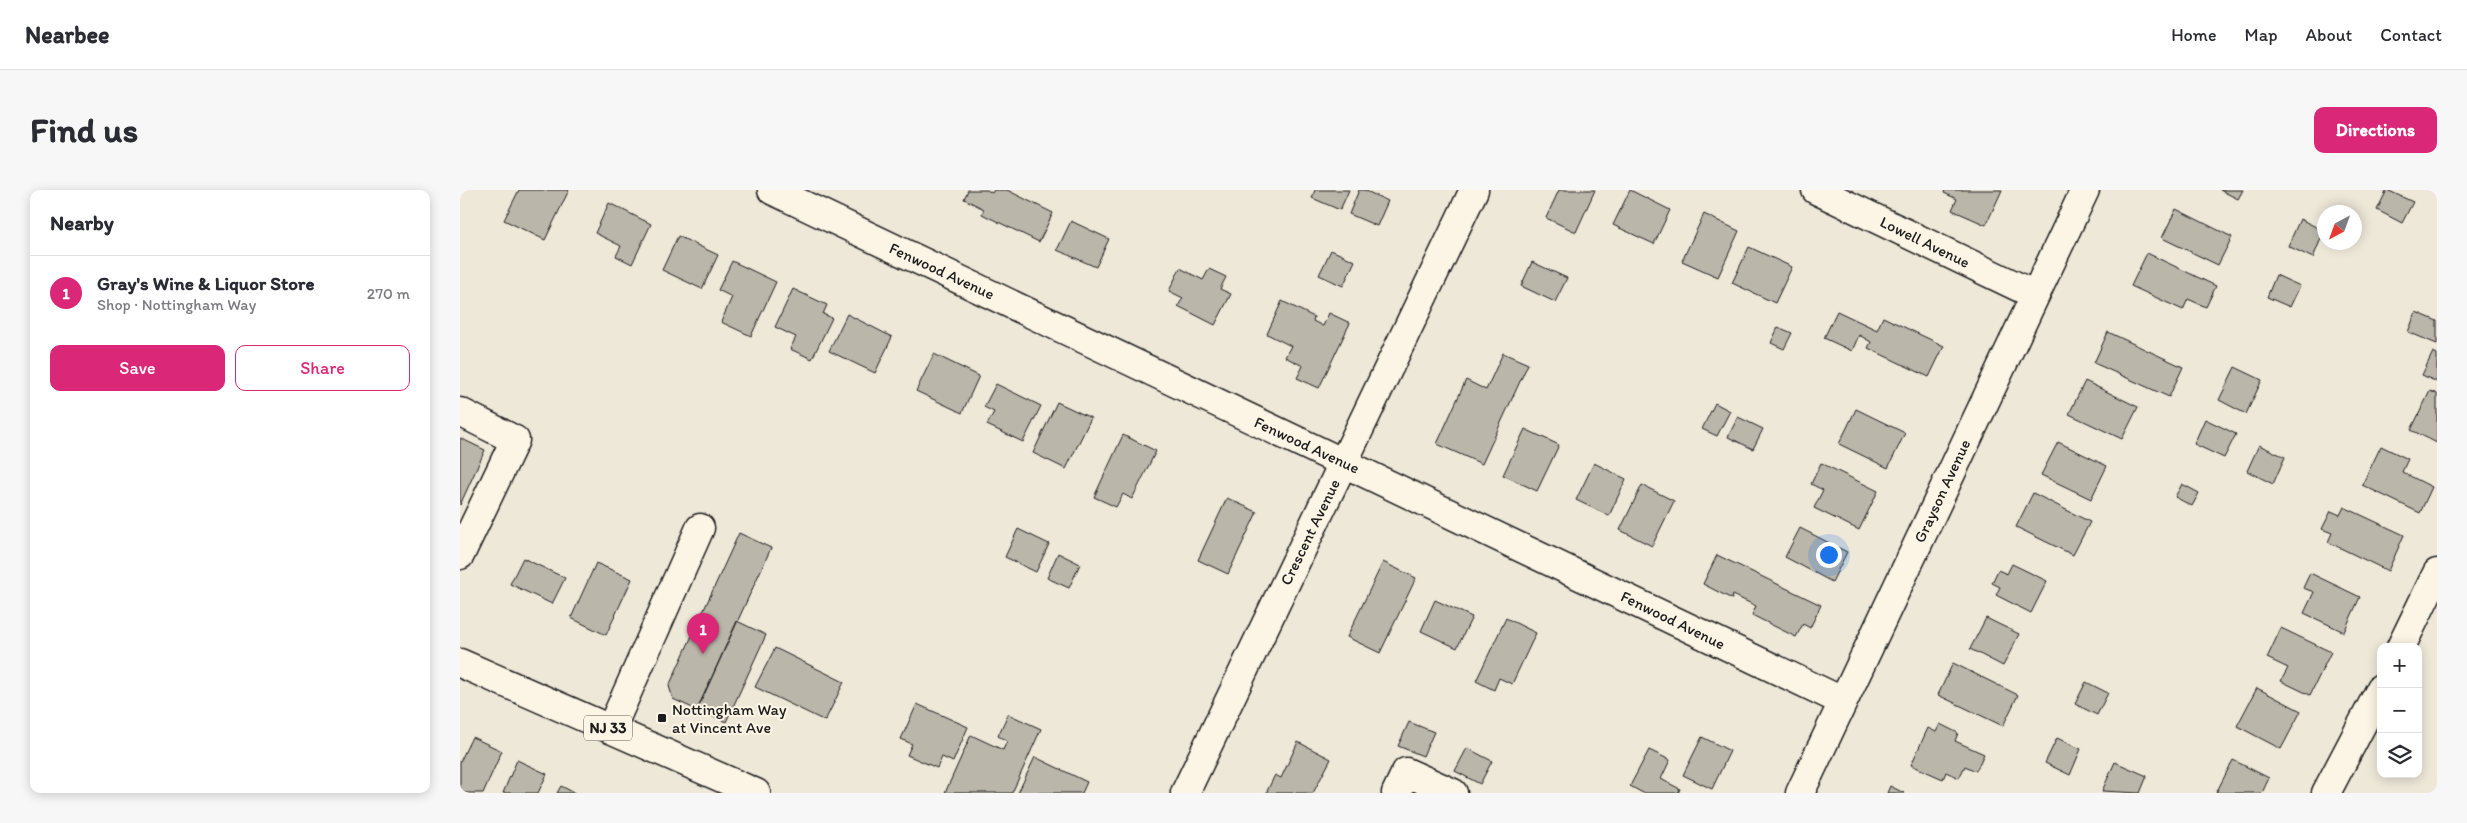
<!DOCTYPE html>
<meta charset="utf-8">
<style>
:root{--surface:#fff;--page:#f7f7f7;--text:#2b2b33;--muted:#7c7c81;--line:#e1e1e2;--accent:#db2777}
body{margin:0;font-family:Itim,sans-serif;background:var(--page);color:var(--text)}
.controls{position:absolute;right:15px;bottom:15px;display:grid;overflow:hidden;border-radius:10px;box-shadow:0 2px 12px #0003}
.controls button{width:45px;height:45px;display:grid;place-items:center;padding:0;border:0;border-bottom:1px solid var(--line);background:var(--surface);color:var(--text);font:25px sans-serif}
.compass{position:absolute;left:1857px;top:15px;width:45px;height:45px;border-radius:50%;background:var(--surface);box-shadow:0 2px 12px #0003;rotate:221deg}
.you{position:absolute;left:1368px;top:364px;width:18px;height:18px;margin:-12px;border:4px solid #fff;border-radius:50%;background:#1a73e8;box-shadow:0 0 0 8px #1a73e833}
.badge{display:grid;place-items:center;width:32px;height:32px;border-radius:50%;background:var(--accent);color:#fff;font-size:16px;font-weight:700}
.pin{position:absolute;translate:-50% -41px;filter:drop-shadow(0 1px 2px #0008)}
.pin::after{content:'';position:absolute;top:26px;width:18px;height:15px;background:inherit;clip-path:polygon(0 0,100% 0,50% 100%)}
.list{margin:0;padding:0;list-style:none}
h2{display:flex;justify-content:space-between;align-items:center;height:65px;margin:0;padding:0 20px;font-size:21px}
h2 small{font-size:16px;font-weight:400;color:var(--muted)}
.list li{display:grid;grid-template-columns:32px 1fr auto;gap:15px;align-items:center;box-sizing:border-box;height:75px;padding:0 20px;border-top:1px solid var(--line)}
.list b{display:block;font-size:19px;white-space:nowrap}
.list p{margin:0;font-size:16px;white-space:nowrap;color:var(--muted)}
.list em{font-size:16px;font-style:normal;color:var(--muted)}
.actions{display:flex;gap:10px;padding:15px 20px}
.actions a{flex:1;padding:11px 0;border:1px solid var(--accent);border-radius:10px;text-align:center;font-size:18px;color:var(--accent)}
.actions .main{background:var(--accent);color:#fff}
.icon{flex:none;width:28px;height:28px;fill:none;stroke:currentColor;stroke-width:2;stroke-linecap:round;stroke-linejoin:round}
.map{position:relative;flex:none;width:1977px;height:603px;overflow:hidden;border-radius:10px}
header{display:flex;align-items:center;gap:30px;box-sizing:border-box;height:70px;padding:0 25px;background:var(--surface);border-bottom:1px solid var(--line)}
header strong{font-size:24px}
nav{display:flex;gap:28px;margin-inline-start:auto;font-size:18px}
.intro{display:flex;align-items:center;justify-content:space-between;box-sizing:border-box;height:120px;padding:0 30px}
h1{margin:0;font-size:35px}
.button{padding:12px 22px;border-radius:10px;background:var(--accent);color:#fff;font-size:18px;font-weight:700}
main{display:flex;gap:30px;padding:0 30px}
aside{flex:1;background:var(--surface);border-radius:10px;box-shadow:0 2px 12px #0003}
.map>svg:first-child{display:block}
.building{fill:#bab6aa;stroke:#1c1c1c}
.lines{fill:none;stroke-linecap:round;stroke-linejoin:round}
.minor-casing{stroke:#1c1c1c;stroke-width:31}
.major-casing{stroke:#1c1c1c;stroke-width:31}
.minor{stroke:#fcf5e5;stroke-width:28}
.major{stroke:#fcf5e5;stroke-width:28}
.poi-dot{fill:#1c1c1c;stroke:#fcf5e5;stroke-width:2}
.labels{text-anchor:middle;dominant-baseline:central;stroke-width:4;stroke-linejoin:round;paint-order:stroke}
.shield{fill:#fcf5e5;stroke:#5f5d58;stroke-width:1}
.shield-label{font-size:15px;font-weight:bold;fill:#1c1c1c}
.street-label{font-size:16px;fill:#1c1c1c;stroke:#fcf5e5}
.poi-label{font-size:16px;fill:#1c1c1c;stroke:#fcf5e5;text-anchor:start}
</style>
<header>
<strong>Nearbee</strong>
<nav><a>Home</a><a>Map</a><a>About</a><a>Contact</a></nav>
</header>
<div class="intro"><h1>Find us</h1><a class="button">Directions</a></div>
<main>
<aside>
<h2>Nearby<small></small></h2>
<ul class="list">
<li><span class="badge">1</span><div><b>Gray's Wine &amp; Liquor Store</b><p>Shop · Nottingham Way</p></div><em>270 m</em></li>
</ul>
<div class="actions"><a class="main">Save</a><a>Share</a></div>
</aside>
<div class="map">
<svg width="1977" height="603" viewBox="0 0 1977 603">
<rect width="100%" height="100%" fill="#eee8d9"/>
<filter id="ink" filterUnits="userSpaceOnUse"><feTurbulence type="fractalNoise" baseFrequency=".02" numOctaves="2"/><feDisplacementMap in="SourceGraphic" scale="10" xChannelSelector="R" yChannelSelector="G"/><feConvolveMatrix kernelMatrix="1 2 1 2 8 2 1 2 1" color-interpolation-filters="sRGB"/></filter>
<g filter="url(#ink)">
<path class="building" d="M59,0H109L85,50L44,30Z
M508,0H527L532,3L534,0H547L593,23L579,52L522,24L524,19L504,9Z
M855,0H889L880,20L852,8Z
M899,0H904L928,11L917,36L889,24Z
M1099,0H1135L1116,42L1086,28Z
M1170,0L1210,20L1194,54L1153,35Z
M1485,0H1542L1526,35L1492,20L1497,9L1484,3Z
M1760,0H1783L1778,9Z
M1927,0L1953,12L1942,33L1917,20Z
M149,13L191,34L172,74L156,66L161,56L135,43Z
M1716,19L1772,47L1758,75L1702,48Z
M1244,24L1279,41L1258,87L1222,71Z
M1840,29L1864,41L1853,68L1828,56Z
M611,31L649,49L636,77L597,60Z
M218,46L258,65L242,99L202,80Z
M1289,57L1332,77L1315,113L1272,93Z
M871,60L895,71L883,96L859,85Z
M1687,63L1756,96L1746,117L1728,109L1723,120L1671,96Z
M272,71L316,92L291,146L261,132L272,107L258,100Z
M1072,72L1107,88L1095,112L1061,96Z
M720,78L743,90L749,79L766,87L760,99L771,104L755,135L718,116L723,108L709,101Z
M1816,85L1840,96L1830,117L1807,107Z
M333,99L367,115L363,124L372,128L352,169L330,159L336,147L315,137Z
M822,111L854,127L853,131L863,136L869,123L890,133L859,198L837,188L843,176L825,167L831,156L807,144Z
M1377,121L1417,140L1423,127L1484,156L1469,187L1408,158L1411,152L1399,145L1392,161L1364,148Z
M1956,122L1977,131V154L1948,142Z
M387,124L432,147L415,183L369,161Z
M1318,137L1332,143L1324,159L1311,153Z
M1648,142L1723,177L1709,207L1634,173Z
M1973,162L1977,164V192L1962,185Z
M1043,163L1068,174L1022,274L977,254L1006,190L1026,200Z
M474,164L519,186L502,223L456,201Z
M1775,177L1802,190L1786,224L1759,210Z
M1625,191L1678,217L1662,249L1609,224Z
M536,194L581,216L563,252L527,235L534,222L524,217Z
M1970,201L1977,204V253L1951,240Z
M597,212L631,228L606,279L573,263Z
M1255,213L1270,221L1257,246L1242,239Z
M1396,219L1445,243L1428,278L1379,254Z
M1278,227L1303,239L1293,259L1268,247Z
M1745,229L1776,244L1764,268L1734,254Z
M1065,239L1099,255L1077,301L1043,285Z
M663,245L696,261L672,309L663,304L656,317L634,307Z
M0,248L25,260L0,315Z
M1598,252L1647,276L1631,309L1581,285Z
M1799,255L1825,267L1813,294L1787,281Z
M1921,256L1948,269L1942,282L1972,297L1960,323L1902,295Z
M1134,273L1166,289L1149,326L1116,310Z
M1361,273L1418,301L1399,340L1354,318L1363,300L1351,294Z
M1722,294L1739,303L1732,316L1715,307Z
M1182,295L1214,311L1192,356L1160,340Z
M1573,303L1630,332L1613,365L1556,337Z
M767,308L797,322L768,384L738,370Z
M1884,317L1944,345L1928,381L1868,352L1872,343L1862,339L1871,321L1880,325Z
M1340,338L1387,362L1372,392L1325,367Z
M558,339L589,354L576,382L545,367Z
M279,343L311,358L237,520L213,509L209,496Z
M598,363L620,374L609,398L587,388Z
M1257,365L1361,415L1350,438L1343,434L1336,447L1292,425L1296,416L1273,405L1272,409L1243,394Z
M63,368L105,388L92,414L50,394Z
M923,372L956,388L920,463L887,447Z
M136,373L172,389L146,445L111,428Z
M1552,374L1587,391L1571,423L1536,405L1540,397L1532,393L1538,380L1547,384Z
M1850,383L1900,407L1884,442L1844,423L1854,402L1843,398Z
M975,410L1012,427L997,458L961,441Z
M1046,428L1076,443L1052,494L1039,488L1034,500L1016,491Z
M1526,428L1559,444L1543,476L1510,459Z
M277,431L306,445L266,532L237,520Z
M1821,438L1871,462L1850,505L1821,491L1828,478L1807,468Z
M315,458L384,492L365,531L295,497Z
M1493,473L1558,505L1543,536L1478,505Z
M1626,492L1648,503L1637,525L1615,514Z
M1797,498L1841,521L1821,559L1777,536Z
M457,514L508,537L493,572L482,567L477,578L447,565L452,554L441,549Z
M548,524L581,539L552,603H485L511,545L543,560L547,551L538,546Z
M949,532L974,542L963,566L938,556Z
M1480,534L1498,543L1495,551L1524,564L1516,581L1505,576L1499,588L1486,582L1483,589L1451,575L1468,538L1476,542Z
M12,547L42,561L23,603H0V572Z
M1242,547L1270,561L1252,599L1223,585Z
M1597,548L1621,559L1610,585L1585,573Z
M838,552L871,569L853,603H806L815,585L821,588Z
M1007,558L1032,571L1020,594L995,581Z
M1189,560L1210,570L1201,589L1220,599L1218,603H1183L1170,596Z
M575,567L627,592L622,603H558Z
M57,570L87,584L78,603H43Z
M1773,570L1809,588L1802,603H1756Z
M1655,572L1687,586L1680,603L1642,601Z
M101,596L115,603H97Z
M1430,596L1444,603H1427Z"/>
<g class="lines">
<g class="minor-casing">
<path id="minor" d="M312,0L1382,511
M1356,0L1575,105
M0,222L55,250L0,365
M1941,457L1977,383
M151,539L240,338
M725,603L1014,0
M936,603L946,582L993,603
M1340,603L1625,0
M1866,603L1921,498"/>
</g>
<g class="major-casing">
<path id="major" d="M0,473L296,603"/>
</g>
<use href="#minor" class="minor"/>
<use href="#major" class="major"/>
</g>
</g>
<rect class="poi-dot" x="197" y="523" width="10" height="10" rx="2.5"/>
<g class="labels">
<rect class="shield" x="124" y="525.5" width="48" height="25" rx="4"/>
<g class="shield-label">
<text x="148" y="538">NJ 33</text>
</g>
<g class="street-label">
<text transform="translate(1465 52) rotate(26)">Lowell Avenue</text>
<text transform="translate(482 81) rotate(25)">Fenwood Avenue</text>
<text transform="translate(847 255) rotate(25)">Fenwood Avenue</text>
<text transform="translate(1482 301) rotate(-65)">Grayson Avenue</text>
<text transform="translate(850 342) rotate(-64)">Crescent Avenue</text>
<text transform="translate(1213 430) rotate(26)">Fenwood Avenue</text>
</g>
<g class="poi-label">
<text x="212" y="519">Nottingham Way<tspan x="212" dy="18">at Vincent Ave</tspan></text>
</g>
</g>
</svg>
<div class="controls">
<button>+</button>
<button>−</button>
<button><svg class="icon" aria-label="layers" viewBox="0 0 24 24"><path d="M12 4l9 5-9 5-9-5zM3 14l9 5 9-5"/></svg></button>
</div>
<svg class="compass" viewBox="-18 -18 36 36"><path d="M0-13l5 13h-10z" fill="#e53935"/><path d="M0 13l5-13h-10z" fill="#7c7c81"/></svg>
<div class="you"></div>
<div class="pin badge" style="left:243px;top:464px">1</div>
</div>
</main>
